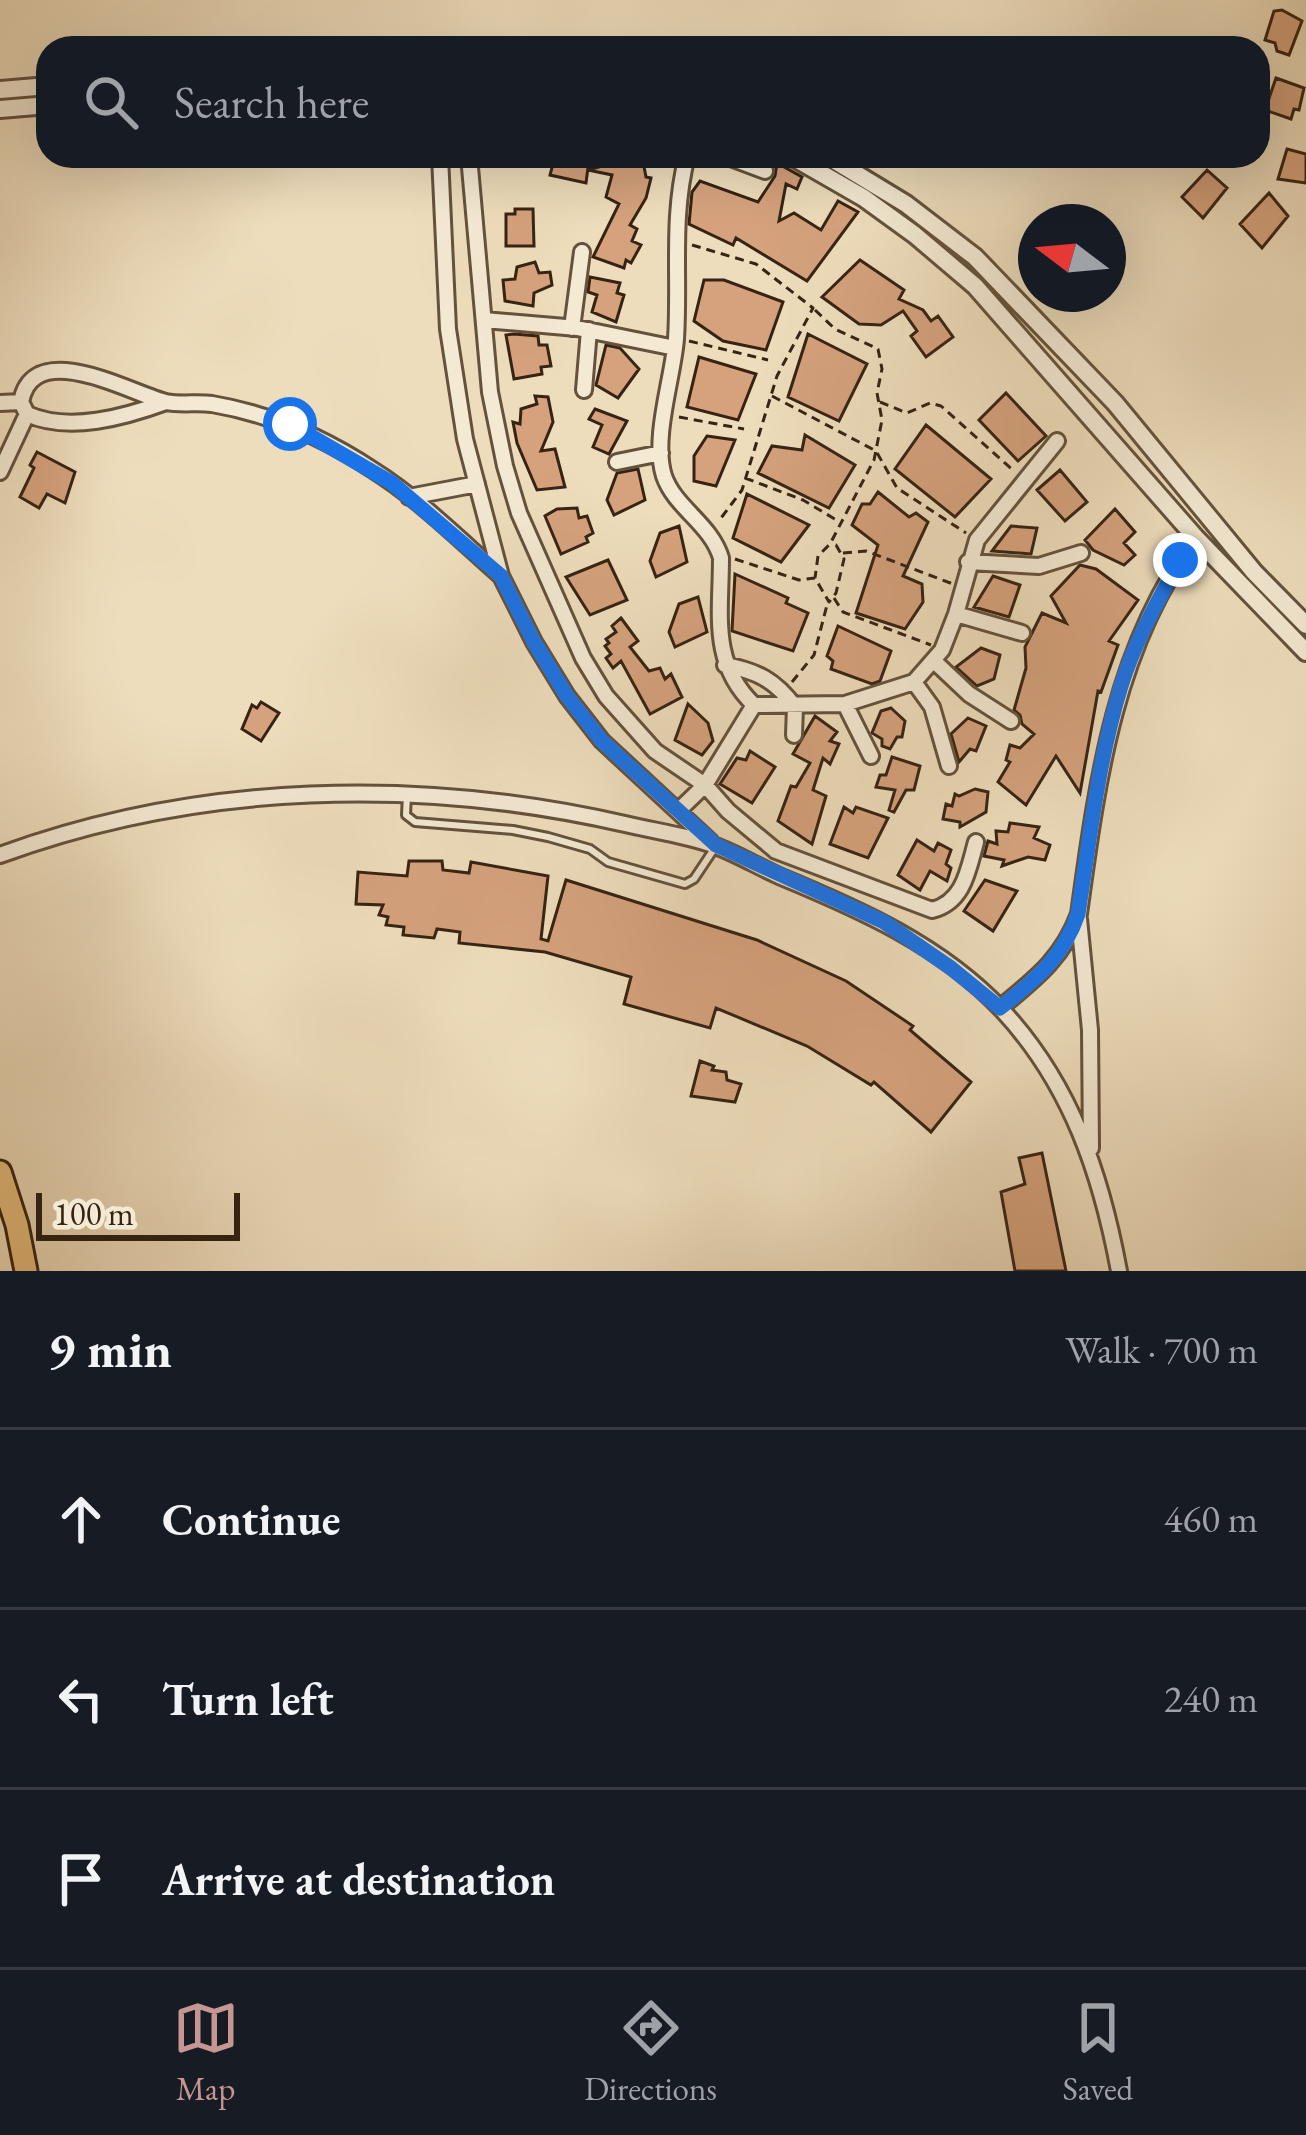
<!DOCTYPE html>
<meta charset="utf-8">
<style>
:root{--surface:#171b24;--page:#20242c;--text:#f1f3f6;--muted:#9ea1a6;--line:#363941;--accent:#c59692}
body{margin:0;font-family:"EB Garamond",serif;background:var(--page);color:var(--text)}
.compass{position:absolute;left:1018px;top:204px;width:108px;height:108px;border-radius:50%;background:var(--surface);box-shadow:0 12px 48px #0002;rotate:286deg}
.scale{position:absolute;left:36px;bottom:30px;width:204px;box-sizing:border-box;padding-left:12px;border:6px solid #362312;border-top:0;font-size:33px;line-height:42px;white-space:nowrap;color:#362312;-webkit-text-stroke:9px #f4e9d3;paint-order:stroke}
.stop{position:absolute;width:36px;height:36px;margin:-27px;border:9px solid #1a73e8;border-radius:50%;background:#fff}
.stop.end{background:#1a73e8;border-color:#fff;box-shadow:0 3px 12px #0008}
.list{margin:0;padding:0;list-style:none}
h2{display:flex;justify-content:space-between;align-items:center;height:156px;margin:0;padding:0 48px;font-size:51px}
h2 small{font-size:39px;font-weight:400;color:var(--muted)}
.list li{display:grid;grid-template-columns:78px 1fr auto;gap:36px;align-items:center;box-sizing:border-box;height:180px;padding:0 48px;border-top:3px solid var(--line)}
.list b{display:block;font-size:45px;white-space:nowrap}
.list em{font-size:39px;font-style:normal;color:var(--muted)}
.icon{flex:none;width:66px;height:66px;fill:none;stroke:currentColor;stroke-width:2;stroke-linecap:round;stroke-linejoin:round}
.map{position:relative;flex:none;width:1306px;height:1271px;overflow:hidden}
.search{position:absolute;background:var(--surface);box-shadow:0 12px 48px #0002;left:36px;right:36px;top:36px;height:132px;display:flex;align-items:center;gap:30px;box-sizing:border-box;padding:0 42px;border-radius:36px;color:var(--muted);font-size:45px}
.sheet{height:696px;background:var(--surface)}
nav{display:flex;justify-content:space-around;align-items:center;box-sizing:border-box;height:168px;border-top:3px solid var(--line);background:var(--surface);font-size:33px;color:var(--muted)}
nav a{display:grid;justify-items:center;gap:6px}
nav .on{color:var(--accent)}
.map>svg:first-child{display:block}
.building{fill:#d5a27d;stroke:#362312;stroke-width:3}
.lines{fill:none;stroke-linecap:round;stroke-linejoin:round}
.service-casing{stroke:#64523c;stroke-width:12}
.minor-casing{stroke:#64523c;stroke-width:20}
.tertiary-casing{stroke:#64523c;stroke-width:22}
.trunk-casing{stroke:#362312;stroke-width:27}
.path{stroke:#362312;stroke-width:3;stroke-dasharray:9 6;stroke-linecap:butt}
.service{stroke:#f4e9d3;stroke-width:6}
.minor{stroke:#f4e9d3;stroke-width:14}
.tertiary{stroke:#f4e9d3;stroke-width:16}
.trunk{stroke:#e7be7e;stroke-width:21}
.route{stroke:#1a73e8;stroke-width:15}
</style>
<div class="map">
<svg width="1306" height="1271" viewBox="0 0 1306 1271">
<rect width="100%" height="100%" fill="#eeddbc"/>
<filter id="stains"><feTurbulence type="fractalNoise" baseFrequency=".00167" numOctaves="4"/><feColorMatrix values="0 0 0 0 .2 0 0 0 0 .09 0 0 0 0 .02 0 0 0 .5 -.17"/></filter>
<radialGradient id="worn" r=".72"><stop offset=".6" stop-color="#630" stop-opacity="0"/><stop offset="1" stop-color="#630" stop-opacity=".3"/></radialGradient>
<path class="building" d="M1282,10L1302,21L1289,55L1277,51L1275,43L1265,40L1274,11Z
M1276,78L1304,88L1299,110L1294,109L1291,119L1265,110Z
M1287,149L1306,154V183L1278,179Z
M555,156H579L589,160L586,183L550,175Z
M619,156H642L646,177L651,178L646,198L630,225L637,229L632,241L641,245L631,263L626,260L624,268L593,257L619,204L606,197L612,175L588,170L610,164Z
M777,163L802,177L797,189L786,184L779,221L794,213L821,230L838,201L858,212L807,281L736,238L733,245L689,224L692,192L700,181L758,202L775,176Z
M1207,170L1227,188L1203,218L1182,197Z
M1269,193L1288,216L1262,248L1240,224Z
M515,209H533L534,246H506V214H515Z
M860,260L904,290L899,299L923,310L931,321L938,316L953,337L926,357L911,336L917,331L903,311L881,325L859,324L822,297Z
M535,262L539,273L550,272L552,285L534,293L533,306L505,301L503,280L515,279L517,267Z
M590,277L620,283L617,293L624,295L616,322L592,312L597,295L588,292Z
M704,280H724L783,302L766,350L723,341L694,321Z
M514,334L538,336L539,345H547L551,366L541,367L542,374L514,379L506,335Z
M808,334L867,364L839,421L788,397Z
M606,345L620,348L639,369L618,398L596,385Z
M699,357L756,374L738,420L687,407Z
M1006,393L1046,436L1018,461L979,420Z
M535,396L548,397L553,422L541,451L555,449L565,487L537,490L517,443L513,422L520,424L521,409L537,404Z
M595,409L627,421L609,454L593,447L602,425L589,419Z
M926,425L991,479L955,517L895,469Z
M805,435L855,465L829,508L758,473L772,446L802,450Z
M707,436L735,440L716,486L694,481V456Z
M37,452L75,472L65,503L47,494L39,508L20,497L34,468L30,465Z
M638,469L645,500L614,515L607,500L617,473Z
M1060,470L1087,502L1065,521L1037,490Z
M878,492L909,517L916,513L928,522L903,576L922,584L923,602L905,629L856,613L878,545L852,525L862,504H870Z
M747,494L809,525L781,562L733,538Z
M577,508L579,518L587,516L593,533L586,537L588,542L561,554L545,516L557,509Z
M1115,509L1135,532L1124,543L1135,555L1124,565L1093,550L1085,540Z
M679,526L687,562L656,577L650,561L660,533Z
M1011,526L1037,528L1031,554L992,551Z
M608,560L627,600L590,615L566,577Z
M1080,565L1096,569L1138,600L1109,641L1118,645L1101,692L1098,691L1080,793L1056,756L1026,805L998,782L1010,762L1006,760L1010,745L1020,748L1034,734L1022,724L1020,715L1014,710L1026,668L1025,647L1042,613L1066,623L1051,596Z
M735,574L788,598L786,603L808,613L793,651L732,631Z
M993,576L1020,585L1009,617L974,607Z
M698,597L707,632L675,647L669,632L679,604Z
M621,618L638,641L630,647L649,671L660,668L665,679L671,674L682,697L650,714L621,661L613,668L606,658L611,654L605,646L609,643L606,639L616,632L612,626Z
M838,626L891,651L880,681L872,684L831,669L833,661L827,656Z
M981,648L1000,655L994,679L977,686L956,667Z
M261,702L279,713L261,741L242,729L252,705L257,708Z
M688,704L708,723L713,741L702,755L675,740Z
M891,708L905,721L902,737H897L890,749L882,746V739L872,733L881,711Z
M815,716L837,732L830,741L839,744L830,764L823,758L813,790L826,796L812,844L778,821L791,786L796,787L810,763L793,754Z
M968,718L986,726L976,751L970,749L959,762L951,734Z
M750,751L775,767L752,803L720,784L737,758L746,760Z
M892,757L920,766L914,790H906L894,812L889,810L895,790L876,787L880,775H886Z
M975,789L988,792L986,812L960,827V822L943,819L946,804L952,806L955,794L959,796Z
M844,807L853,813L856,807L888,818L868,858L830,844Z
M1010,823L1039,827L1034,838L1050,845L1045,860L1028,857L1002,866L1004,860L984,856L988,841L997,844L996,831L1008,832Z
M917,840L934,851L938,843L951,850L946,864L951,868L947,881L930,871L920,890L898,875Z
M409,861H442L443,870L469,873L471,862L548,876L541,939L548,941L566,880L757,940L846,981L913,1026L910,1030L971,1082L931,1132L874,1082L871,1085L807,1046L716,1008L710,1028L624,1004L631,977L545,952L459,943L460,932L437,929L434,938L403,935L404,927L386,925L388,917L379,915L383,905L356,904L358,872L407,876Z
M985,880L1017,891L993,931L964,911Z
M700,1061L714,1066L712,1070L726,1072L727,1080L741,1084L735,1102L691,1096Z
M1042,1153L1066,1271H1015L1001,1192L1025,1184L1019,1158Z"/>
<g class="lines">
<g class="service-casing">
<path id="service" d="M407,795L406,815L415,822L513,830L548,837L590,849L608,862L685,884L694,879L714,849"/>
</g>
<g class="minor-casing">
<path id="minor" d="M440,156L448,329L465,439L501,576L534,642L567,696L602,741L711,842
M469,156L490,392L505,466L519,513L583,658L606,696L655,751L705,785L754,705C710,663 721,614 721,558C711,524 675,508 664,476C652,438 673,378 676,339C680,276 671,218 687,156
M725,156L765,171
M484,320L577,328L675,348
M572,328L582,252
M584,390L589,330
M21,402C33,336 132,394 166,402C181,405 197,402 212,404C271,414 323,437 373,470C419,499 460,540 501,576
M21,402L27,414C69,433 125,417 166,402
M0,403L21,402
M617,462L661,453
M0,472L27,414
M409,497L477,484
M968,562L1039,566L1081,553
M956,614L1022,633
M934,661L969,694L1011,721
M725,665C757,671 775,680 795,707L794,735
M914,682L932,707L949,766
M845,704L871,756
M754,705L845,704L914,682L942,650L956,614L977,540L1057,441
M678,811L705,785L728,811L776,851L932,910C964,902 968,870 976,842
M0,855C199,782 420,777 625,824C654,831 685,835 713,845C735,853 757,866 779,876C859,909 941,945 1002,1010C1071,1084 1101,1174 1119,1271
M1079,919L1090,1030L1091,1148
M1000,1008C1035,979 1063,958 1079,914C1097,783 1114,647 1196,538"/>
</g>
<g class="tertiary-casing">
<path id="tertiary" d="M0,90L48,86
M0,109L48,105
M791,156L864,198L915,235L975,286L1196,538L1306,652
M827,156L906,204L975,257L1115,403L1254,572L1306,625"/>
</g>
<g class="trunk-casing">
<path id="trunk" d="M0,1172L17,1225L26,1271"/>
</g>
<path class="path" d="M692,245L756,264L813,308L777,376L742,490L718,522
M815,310L835,329L878,349L882,369L877,393L882,420L874,460L830,544L818,556L815,578
M689,341L768,360
M772,396L876,451L897,488L966,533
M880,402L907,413L930,403L941,406L1015,472
M679,417L744,429
M745,478L803,500L838,521
M843,553L866,551L953,584
M735,559L799,580L815,578L829,602L836,593L844,559L836,545L830,544
M834,598L843,612L931,645
M792,682L814,655L827,605"/>
<use href="#service" class="service"/>
<use href="#minor" class="minor"/>
<use href="#tertiary" class="tertiary"/>
<use href="#trunk" class="trunk"/>
</g>
<g class="lines">
<path class="route" d="M290,424L392,483L501,576L534,642L567,696L602,741L716,845L884,922L951,968L1000,1008C1035,980 1063,958 1078,914C1090,838 1098,761 1121,686C1135,641 1158,601 1180,560"/>
</g>
<rect width="100%" height="100%" filter="url(#stains)"/>
<rect width="100%" height="100%" fill="url(#worn)"/>
</svg>
<svg class="compass" viewBox="-18 -18 36 36"><path d="M0-13l5 13h-10z" fill="#e53935"/><path d="M0 13l5-13h-10z" fill="#9ea1a6"/></svg>
<div class="scale">100 m</div>
<div class="stop" style="left:290px;top:424px"></div>
<div class="stop end" style="left:1180px;top:560px"></div>
<div class="search"><svg class="icon" aria-label="search" viewBox="0 0 24 24"><circle cx="10" cy="10" r="6"/><path d="M15 15l6 6"/></svg>Search here</div>
</div>
<section class="sheet">
<h2>9 min<small>Walk · 700 m</small></h2>
<ul class="list">
<li><svg class="icon" aria-label="ahead" viewBox="0 0 24 24"><path d="M12 20V5M6 11l6-6 6 6"/></svg><div><b>Continue</b></div><em>460 m</em></li>
<li><svg class="icon" aria-label="left" viewBox="0 0 24 24"><path d="M17 20v-9H6M10 6l-5 5 5 5"/></svg><div><b>Turn left</b></div><em>240 m</em></li>
<li><svg class="icon" aria-label="arrive" viewBox="0 0 24 24"><path d="M6 21V4h12l-3 4 3 4H6"/></svg><div><b>Arrive at destination</b></div></li>
</ul>
</section>
<nav>
<a class="on"><svg class="icon" aria-label="map" viewBox="0 0 24 24"><path d="M3 6l6-2 6 2 6-2v14l-6 2-6-2-6 2zM9 4v14M15 6v14"/></svg>Map</a>
<a><svg class="icon" aria-label="directions" viewBox="0 0 24 24"><path d="M12 3l9 9-9 9-9-9zM9 14v-3h6M13 9l2 2-2 2"/></svg>Directions</a>
<a><svg class="icon" aria-label="saved" viewBox="0 0 24 24"><path d="M7 4h10v16l-5-4-5 4z"/></svg>Saved</a>
</nav>
